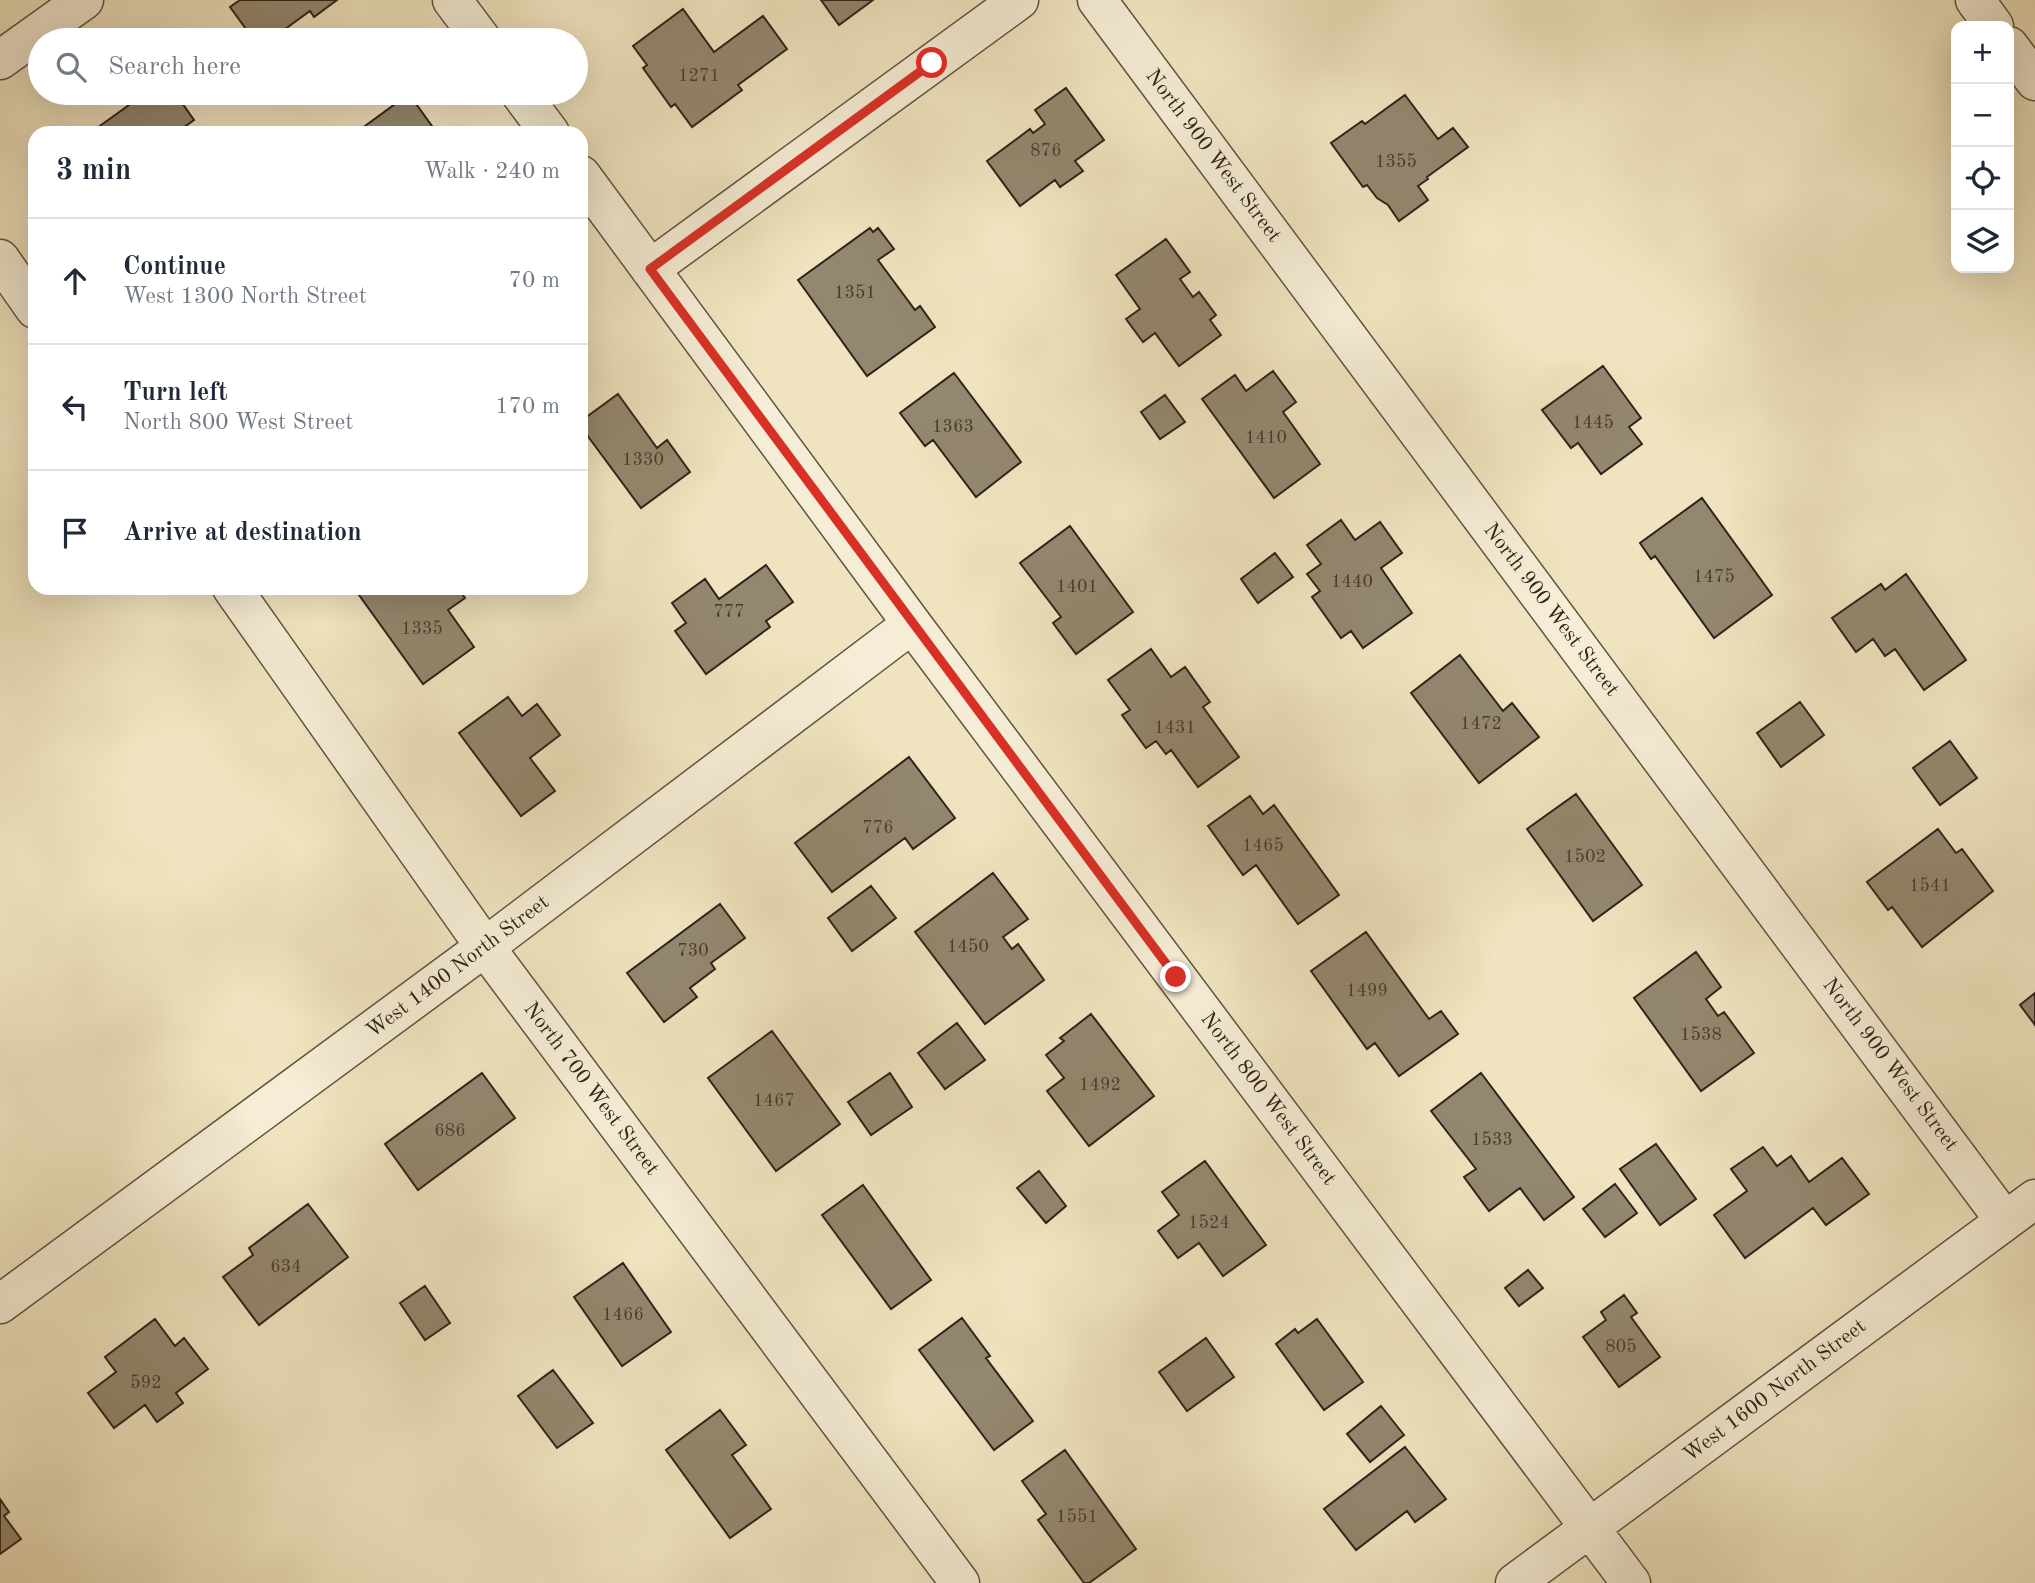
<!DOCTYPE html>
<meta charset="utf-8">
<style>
:root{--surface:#fff;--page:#f6f6f7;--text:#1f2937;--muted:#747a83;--line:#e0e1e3}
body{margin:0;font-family:"Old Standard TT",serif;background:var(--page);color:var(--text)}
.controls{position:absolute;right:21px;top:21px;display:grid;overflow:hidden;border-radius:14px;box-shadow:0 7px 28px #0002}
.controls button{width:63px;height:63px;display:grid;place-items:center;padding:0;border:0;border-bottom:2px solid var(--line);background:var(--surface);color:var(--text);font:35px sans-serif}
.stop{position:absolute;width:21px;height:21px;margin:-16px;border:5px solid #d93025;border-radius:50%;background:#fff}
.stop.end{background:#d93025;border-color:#fff;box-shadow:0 2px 7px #0008}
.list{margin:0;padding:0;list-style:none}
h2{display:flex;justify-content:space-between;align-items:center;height:91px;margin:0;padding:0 28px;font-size:30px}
h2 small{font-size:23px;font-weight:400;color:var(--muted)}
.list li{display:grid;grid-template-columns:46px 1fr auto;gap:21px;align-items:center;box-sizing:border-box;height:126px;padding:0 28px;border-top:2px solid var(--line)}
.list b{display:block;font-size:26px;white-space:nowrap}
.list p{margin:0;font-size:23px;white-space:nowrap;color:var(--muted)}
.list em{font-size:23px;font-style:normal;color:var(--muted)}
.icon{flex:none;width:38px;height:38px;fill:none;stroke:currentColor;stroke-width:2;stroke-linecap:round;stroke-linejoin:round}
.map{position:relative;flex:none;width:2035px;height:1583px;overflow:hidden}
.search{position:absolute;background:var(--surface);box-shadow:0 7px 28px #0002;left:28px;top:28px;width:560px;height:77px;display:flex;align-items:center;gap:18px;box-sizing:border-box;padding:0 24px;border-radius:38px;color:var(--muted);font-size:26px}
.panel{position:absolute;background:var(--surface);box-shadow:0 7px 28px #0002;left:28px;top:126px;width:560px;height:469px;border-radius:21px}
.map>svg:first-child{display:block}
.building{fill:#93876f;stroke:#302319;stroke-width:2}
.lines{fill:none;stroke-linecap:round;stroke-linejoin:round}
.minor-casing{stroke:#605342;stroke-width:41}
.minor{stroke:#f5edd5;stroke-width:38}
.route{stroke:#d93025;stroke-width:9}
.labels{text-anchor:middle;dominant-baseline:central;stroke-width:5;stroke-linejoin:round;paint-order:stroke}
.number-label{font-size:18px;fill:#493c2e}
.street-label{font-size:21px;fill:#302319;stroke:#f5edd5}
</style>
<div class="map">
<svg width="2035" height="1583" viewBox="0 0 2035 1583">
<rect width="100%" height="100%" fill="#efe4bf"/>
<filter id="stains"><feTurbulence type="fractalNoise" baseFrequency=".00286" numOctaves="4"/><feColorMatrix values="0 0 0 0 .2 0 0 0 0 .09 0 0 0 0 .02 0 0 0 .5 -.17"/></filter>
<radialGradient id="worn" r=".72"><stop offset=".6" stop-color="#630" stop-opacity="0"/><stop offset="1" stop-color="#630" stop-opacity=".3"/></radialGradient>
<path class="building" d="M240,0H337L314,17L310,11L270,40H254L230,7Z
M821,0H873L839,25Z
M683,9L714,52L763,16L787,49L738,85L742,90L692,127L675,104L671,107L643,68L647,65L633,46Z
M1066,88L1104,140L1075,161L1083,171L1060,187L1055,180L1020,206L987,161L1030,129L1033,133L1045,124L1035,110Z
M121,93H175L194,120L176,133H90L129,105Z
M409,94L437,133H370L365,126Z
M1405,95L1438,139L1453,128L1468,147L1427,177L1428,179L1418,186L1428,200L1399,221L1388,205L1377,198L1367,185L1363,187L1331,143L1362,121L1365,124Z
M870,228L873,232L878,228L894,249L878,260L915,310L920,306L935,327L867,376L798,280Z
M1166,239L1190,272L1180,279L1193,297L1199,292L1216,315L1210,320L1221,335L1179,366L1155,333L1143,342L1126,319L1140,309L1116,275Z
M1603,366L1641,418L1629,427L1642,444L1601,474L1578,443L1571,448L1542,410Z
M1273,371L1296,402L1283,412L1320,464L1274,498L1202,399L1235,375L1246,391Z
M954,373L1021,462L976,497L933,440L925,446L900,413Z
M618,394L657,448L667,440L690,472L641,508L581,427V421Z
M1165,395L1185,422L1160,439L1141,412Z
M1702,498L1772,595L1714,638L1655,556L1651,559L1640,543Z
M1341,520L1355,540L1380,522L1402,553L1381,568L1412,613L1363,648L1351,631L1341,638L1312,597L1320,591L1307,574L1321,564L1307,545Z
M1070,526L1133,612L1076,654L1053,623L1061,617L1020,563Z
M1275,553L1293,577L1258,603L1241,579Z
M766,565L793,602L766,621L770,627L706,674L675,631L686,623L672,603L705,579L719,599Z
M1906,574L1966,660L1924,690L1895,649L1885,656L1873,639L1856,652L1832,618L1881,584L1885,590Z
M354,588H458L465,598L448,610L474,647L423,684Z
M1151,649L1171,677L1185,667L1210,702L1203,707L1239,757L1198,787L1171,750L1166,754L1156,741L1146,748L1122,715L1130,710L1108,680Z
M1460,655L1503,711L1512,703L1539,737L1479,783L1411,693Z
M508,697L522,716L537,704L560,735L530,758L555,791L521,816L459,733Z
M1800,702L1824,735L1781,767L1757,733Z
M1950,741L1977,778L1940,805L1913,768Z
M909,757L955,818L913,849L905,838L832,892L795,843Z
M1576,794L1642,885L1593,921L1527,829Z
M1250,796L1263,814L1274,805L1339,895L1298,924L1256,865L1243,875L1208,826Z
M1938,829L1956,853L1962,849L1993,891L1922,947L1892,907L1888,910L1867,882Z
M993,873L1028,919L1003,937L1012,949L1018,944L1044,980L985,1024L915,932Z
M871,886L896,918L852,951L828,918Z
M720,904L745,938L711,963L715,969L690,988L697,997L664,1022L627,973Z
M1366,932L1429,1019L1441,1011L1458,1034L1399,1076L1375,1043L1367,1049L1311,971Z
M1696,952L1721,987L1706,999L1718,1016L1724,1012L1754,1053L1701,1091L1634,998Z
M2035,993V1025L2020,1005Z
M1091,1014L1154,1096L1089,1146L1047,1091L1064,1078L1046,1055L1064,1041L1060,1038Z
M957,1023L985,1060L945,1089L918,1053Z
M772,1031L840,1124L776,1171L708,1078Z
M482,1073L515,1118L418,1190L385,1144Z
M890,1073L912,1107L871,1135L848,1102Z
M1481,1073L1574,1197L1544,1220L1520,1188L1489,1211L1464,1177L1476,1169L1431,1111Z
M1656,1144L1696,1199L1660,1225L1620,1169Z
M1763,1147L1777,1166L1791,1156L1809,1182L1842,1158L1869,1194L1826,1225L1813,1208L1745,1258L1714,1215L1747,1191L1731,1169Z
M1205,1161L1266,1245L1223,1276L1199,1243L1178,1258L1158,1231L1179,1215L1162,1192Z
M1039,1171L1066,1206L1046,1223L1017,1188Z
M1615,1184L1637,1213L1605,1237L1583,1209Z
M863,1185L931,1280L891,1309L822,1215Z
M308,1204L348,1257L259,1325L223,1277L253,1255L249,1248Z
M623,1263L671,1332L622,1366L574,1297Z
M1528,1270L1543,1288L1519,1306L1505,1288Z
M425,1286L450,1323L425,1340L400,1303Z
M1624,1295L1637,1313L1631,1317L1660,1357L1619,1387L1583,1337L1606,1320L1601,1312Z
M962,1318L990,1356L986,1358L1033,1421L994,1450L919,1350Z
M155,1319L175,1346L184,1338L208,1369L176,1393L183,1403L157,1422L145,1405L114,1428L88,1393L116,1372L105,1357Z
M1317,1319L1363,1382L1324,1410L1276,1344L1295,1329L1298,1333Z
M1206,1338L1234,1377L1187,1411L1159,1372Z
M553,1370L593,1423L557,1448L518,1396Z
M1381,1406L1404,1435L1370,1462L1347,1434Z
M720,1410L746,1445L732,1455L771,1509L730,1538L666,1450Z
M1405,1447L1446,1499L1415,1522L1407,1511L1356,1550L1324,1509Z
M1065,1450L1136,1549L1089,1583H1084L1038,1520L1046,1514L1022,1481Z
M0,1499L9,1512L4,1516L21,1539L0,1554Z"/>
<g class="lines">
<g class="minor-casing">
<path id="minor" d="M452,0L482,40
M1097,0L2005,1221
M1975,0L1994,26
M2009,46L2035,81
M0,60L84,0
M520,93L550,133
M581,175L912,624L1631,1583
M0,259L35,309
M650,269L1019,0
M232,588L485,947L960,1583
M0,1304L485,947L912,624
M1515,1583L2035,1199"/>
</g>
<use href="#minor" class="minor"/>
</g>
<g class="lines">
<path class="route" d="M932,63L650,269L1176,977"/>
</g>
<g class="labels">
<g class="number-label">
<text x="699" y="76">1271</text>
<text x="1046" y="151">876</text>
<text x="1396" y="162">1355</text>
<text x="855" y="293">1351</text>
<text x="1593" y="423">1445</text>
<text x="953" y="427">1363</text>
<text x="1266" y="438">1410</text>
<text x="643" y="460">1330</text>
<text x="1714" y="577">1475</text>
<text x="1352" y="582">1440</text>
<text x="1077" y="587">1401</text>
<text x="729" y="612">777</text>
<text x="422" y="629">1335</text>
<text x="1481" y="724">1472</text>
<text x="1175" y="728">1431</text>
<text x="878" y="828">776</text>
<text x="1263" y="846">1465</text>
<text x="1585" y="857">1502</text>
<text x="1930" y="886">1541</text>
<text x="968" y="947">1450</text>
<text x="693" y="951">730</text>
<text x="1367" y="991">1499</text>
<text x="1701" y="1035">1538</text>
<text x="1100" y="1085">1492</text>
<text x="774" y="1101">1467</text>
<text x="450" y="1131">686</text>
<text x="1492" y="1140">1533</text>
<text x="1209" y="1223">1524</text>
<text x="286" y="1267">634</text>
<text x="623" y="1315">1466</text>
<text x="1621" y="1347">805</text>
<text x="146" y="1383">592</text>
<text x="1077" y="1517">1551</text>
</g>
<g class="street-label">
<text transform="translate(1213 156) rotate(53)">North 900 West Street</text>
<text transform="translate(1551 610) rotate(53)">North 900 West Street</text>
<text transform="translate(458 967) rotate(-37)">West 1400 North Street</text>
<text transform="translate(1890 1065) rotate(53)">North 900 West Street</text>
<text transform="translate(591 1089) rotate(53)">North 700 West Street</text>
<text transform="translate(1268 1099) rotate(53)">North 800 West Street</text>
<text transform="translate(1775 1391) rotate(-37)">West 1600 North Street</text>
</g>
</g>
<rect width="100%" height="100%" filter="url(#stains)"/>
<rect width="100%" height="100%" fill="url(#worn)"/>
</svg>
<div class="controls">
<button>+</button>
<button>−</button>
<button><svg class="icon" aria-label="locate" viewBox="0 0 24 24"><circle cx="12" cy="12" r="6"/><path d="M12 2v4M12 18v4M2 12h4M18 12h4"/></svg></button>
<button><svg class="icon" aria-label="layers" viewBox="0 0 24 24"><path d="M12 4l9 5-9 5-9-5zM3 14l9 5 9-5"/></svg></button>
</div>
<div class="stop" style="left:932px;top:63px"></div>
<div class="stop end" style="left:1176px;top:977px"></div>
<div class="search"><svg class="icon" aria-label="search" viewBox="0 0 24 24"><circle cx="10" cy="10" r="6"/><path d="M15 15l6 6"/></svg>Search here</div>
<section class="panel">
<h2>3 min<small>Walk · 240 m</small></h2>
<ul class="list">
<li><svg class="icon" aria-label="ahead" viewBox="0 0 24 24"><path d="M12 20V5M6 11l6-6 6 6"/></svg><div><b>Continue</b><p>West 1300 North Street</p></div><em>70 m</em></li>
<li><svg class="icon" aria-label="left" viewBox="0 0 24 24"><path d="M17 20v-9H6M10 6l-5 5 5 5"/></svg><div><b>Turn left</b><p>North 800 West Street</p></div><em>170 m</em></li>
<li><svg class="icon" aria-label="arrive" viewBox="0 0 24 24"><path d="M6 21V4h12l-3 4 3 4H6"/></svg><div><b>Arrive at destination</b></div></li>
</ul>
</section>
</div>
